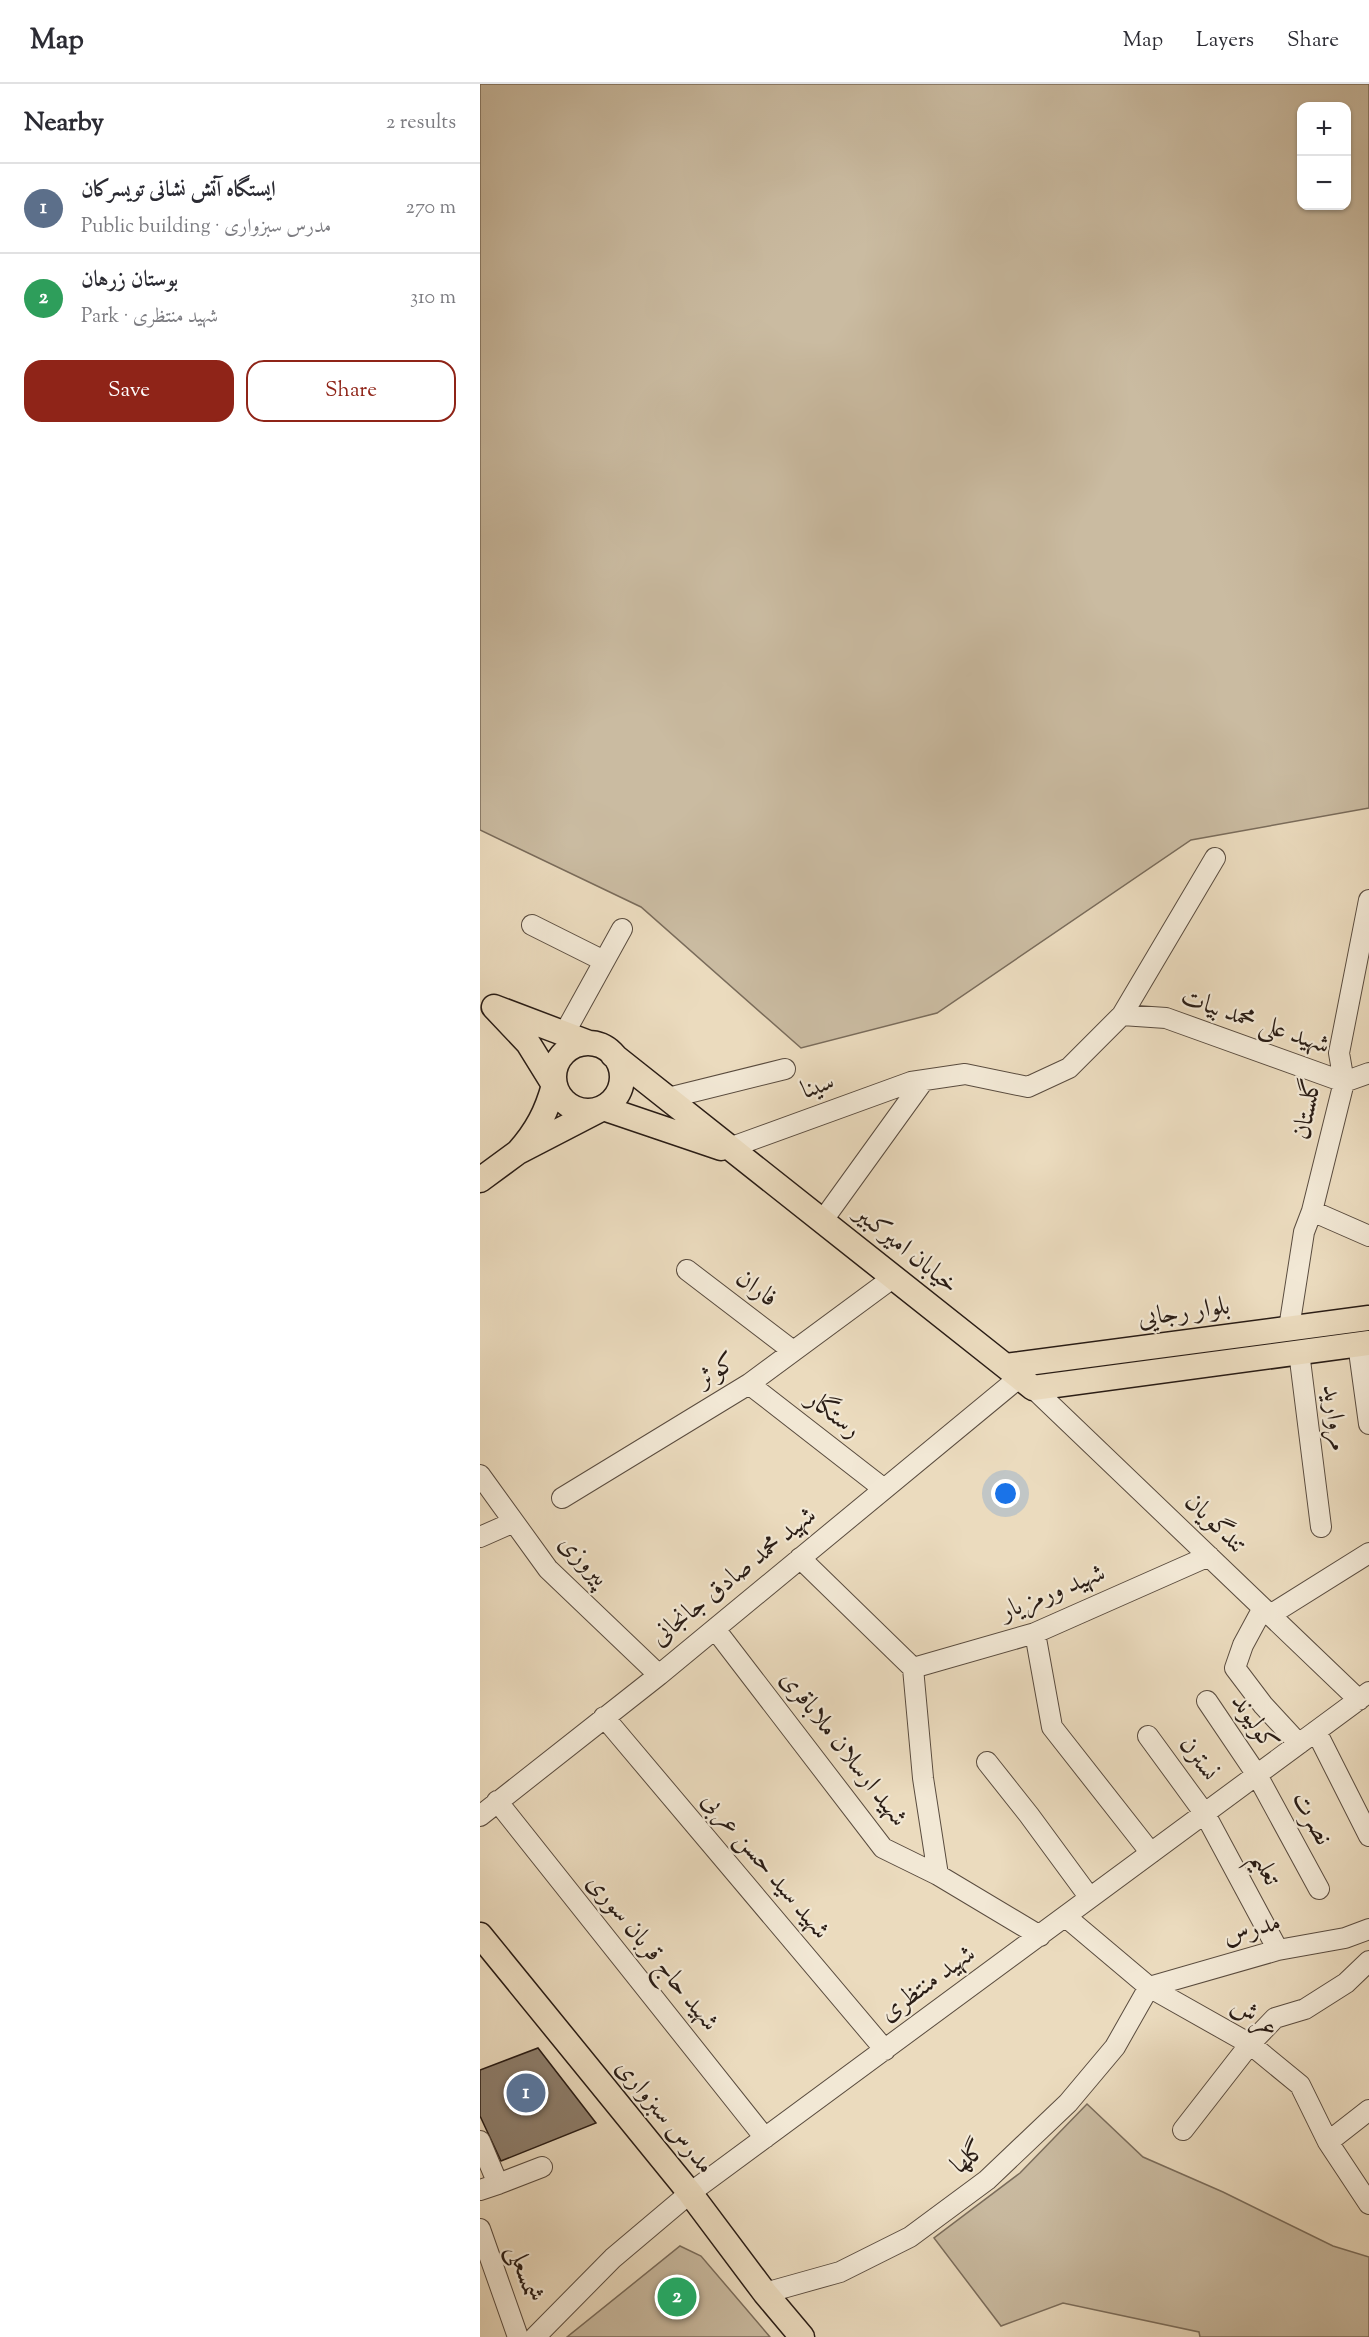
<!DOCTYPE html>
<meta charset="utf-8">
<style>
:root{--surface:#fff;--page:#f7f7f7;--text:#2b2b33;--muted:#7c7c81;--line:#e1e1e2;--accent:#8f2418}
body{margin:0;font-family:"Sorts Mill Goudy",Amiri,serif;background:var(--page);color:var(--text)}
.controls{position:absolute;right:18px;top:18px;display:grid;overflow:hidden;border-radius:12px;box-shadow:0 2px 4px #0004}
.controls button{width:54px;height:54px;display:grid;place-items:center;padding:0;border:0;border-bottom:2px solid var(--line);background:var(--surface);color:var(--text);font:30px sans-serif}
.you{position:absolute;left:526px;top:1410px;width:21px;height:21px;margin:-15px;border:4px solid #fff;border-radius:50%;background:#1a73e8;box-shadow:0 0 0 9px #1a73e833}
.badge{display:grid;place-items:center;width:39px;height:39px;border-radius:50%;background:var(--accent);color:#fff;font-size:20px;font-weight:700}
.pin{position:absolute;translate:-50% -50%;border:3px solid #fff;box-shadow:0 2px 6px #0006}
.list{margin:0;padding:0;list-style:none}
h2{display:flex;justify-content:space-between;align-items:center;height:78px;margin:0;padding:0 24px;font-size:26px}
h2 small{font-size:20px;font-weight:400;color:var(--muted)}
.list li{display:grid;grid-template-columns:39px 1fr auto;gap:18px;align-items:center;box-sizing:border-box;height:90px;padding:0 24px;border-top:2px solid var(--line)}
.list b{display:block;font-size:22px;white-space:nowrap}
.list p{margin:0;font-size:20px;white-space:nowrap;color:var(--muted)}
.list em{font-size:20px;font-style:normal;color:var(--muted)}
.actions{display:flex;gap:12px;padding:18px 24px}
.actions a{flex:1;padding:14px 0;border:2px solid var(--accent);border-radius:18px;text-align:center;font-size:21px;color:var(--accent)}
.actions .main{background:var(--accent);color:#fff}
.map{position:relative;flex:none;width:889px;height:2253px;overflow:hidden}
header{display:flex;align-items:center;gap:36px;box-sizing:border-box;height:84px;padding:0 30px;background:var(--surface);border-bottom:2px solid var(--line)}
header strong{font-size:28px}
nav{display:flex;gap:33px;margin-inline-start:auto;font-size:21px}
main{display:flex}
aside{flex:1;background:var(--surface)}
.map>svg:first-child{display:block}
.green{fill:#cabba1;stroke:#7a6c5b;stroke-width:1.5;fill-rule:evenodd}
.building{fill:#8e7f6d;stroke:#291c15;stroke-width:1.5}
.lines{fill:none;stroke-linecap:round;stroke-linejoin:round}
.minor-casing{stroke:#5a4c3f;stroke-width:22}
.major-casing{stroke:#291c15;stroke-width:27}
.minor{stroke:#f2e8d5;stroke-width:20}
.major{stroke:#ebdbbe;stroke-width:24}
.labels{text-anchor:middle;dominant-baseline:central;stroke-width:4.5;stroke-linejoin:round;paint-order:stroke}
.street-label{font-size:26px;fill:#291c15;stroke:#f2e8d5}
</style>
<header>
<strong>Map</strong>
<nav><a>Map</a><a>Layers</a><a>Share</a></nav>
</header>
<main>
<aside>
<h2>Nearby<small>2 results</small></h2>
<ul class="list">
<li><span class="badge" style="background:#5c6f8a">1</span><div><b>ایستگاه آتش نشانی تویسرکان</b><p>Public building · مدرس سبزواری</p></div><em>270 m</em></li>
<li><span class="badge" style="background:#2e9e5b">2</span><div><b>بوستان زرهان</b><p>Park · شهید منتظری</p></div><em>310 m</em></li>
</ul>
<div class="actions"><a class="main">Save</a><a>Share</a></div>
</aside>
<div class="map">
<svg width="889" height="2253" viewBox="0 0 889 2253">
<rect width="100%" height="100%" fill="#ebdbbe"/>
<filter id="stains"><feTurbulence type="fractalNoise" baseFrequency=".00333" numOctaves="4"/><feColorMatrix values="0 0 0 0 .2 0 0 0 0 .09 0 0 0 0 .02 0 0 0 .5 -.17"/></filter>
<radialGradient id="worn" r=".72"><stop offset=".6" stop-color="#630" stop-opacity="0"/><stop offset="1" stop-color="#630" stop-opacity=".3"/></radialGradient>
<path class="green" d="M0,0H889V724L711,756L457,929L321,964L161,823L0,746ZM866,22V122H822V22Z
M607,2020L663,2073L743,2108L853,2162L889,2173V2253H720L719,2248L583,2219L521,2242L454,2154L540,2089Z
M200,2162L221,2172L290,2253H87Z"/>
<path class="building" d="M58,1964L116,2039L21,2077L0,2032V1986Z"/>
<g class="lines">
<g class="minor-casing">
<path id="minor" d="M52,841L124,877
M642,931L735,774
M84,950L142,845
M188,1014L305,985
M252,1063L431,998L485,990L548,1003L589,984L642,931L686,934L864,998L889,989
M832,1127L889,1152
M343,1136L444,996
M207,1186L313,1267
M809,1244L824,1148L832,1127L864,998L859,969L889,816
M878,1260L889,1340
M819,1268L841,1443
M269,1300L404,1405
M553,1304L879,1616
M0,1391L68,1485L179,1591
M82,1414L269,1300L414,1193
M0,1453L34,1438
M320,1474L433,1584L443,1694L458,1791
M783,1524L763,1561L755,1584L783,1621L819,1660
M790,1531L889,1469
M235,1545L403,1764L458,1791L560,1852
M555,1549L572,1643L671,1769
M433,1584L555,1549L729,1472
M727,1617L777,1691L839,1805
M124,1633L405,1966
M836,1647L889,1752
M668,1652L725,1730L798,1866
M507,1678L549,1731L610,1814
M17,1717L285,2054
M0,1732L179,1591L540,1293
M586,1833L669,1903L770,1960L820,2001L848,2058L889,2120
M703,2046L770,1960L795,1934L825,1925L866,1899L889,1877
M0,2057L18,2100L0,2106
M848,2058L889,2026
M18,2100L62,2083
M0,2145L38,2253
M285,2209L360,2188L430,2153L507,2096L588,2019L635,1963L669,1903L798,1866L865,1854L889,1845
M55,2253L133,2174L210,2109L889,1608"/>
</g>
<g class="major-casing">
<path id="major" d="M109,959L14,923L48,959L74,1001C67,1027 57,1047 38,1068L123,1024L241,1064
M74 993a34 34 0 1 1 68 0a34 34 0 1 1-68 0Z
M133,971L553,1304L889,1259
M0,1096L38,1068
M526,1282L889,1234
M0,1851L210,2109L285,2209L322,2253"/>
</g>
<use href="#minor" class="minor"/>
<use href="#major" class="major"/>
</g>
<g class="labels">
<g class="street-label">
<text transform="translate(775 938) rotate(19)">شهید علی محمد بیات</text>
<text transform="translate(338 1003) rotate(-20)">سینا</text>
<text transform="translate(828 1025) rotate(-79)">گلستان</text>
<text transform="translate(426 1166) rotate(39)">خیابان امیرکبیر</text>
<text transform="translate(276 1205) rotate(37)">فاران</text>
<text transform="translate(704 1229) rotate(-8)">بلوار رجایی</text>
<text transform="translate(237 1287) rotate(-33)">کوثر</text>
<text transform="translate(353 1331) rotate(38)">رستگار</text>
<text transform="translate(854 1334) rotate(83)">مروارید</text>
<text transform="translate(735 1440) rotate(44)">تندگویان</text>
<text transform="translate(103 1477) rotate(47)">پیروزی</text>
<text transform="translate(254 1493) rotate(-39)">شهید محمد صادق جانجانی</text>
<text transform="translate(573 1509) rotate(-22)">شهید ورمزیار</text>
<text transform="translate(774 1639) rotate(56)">کولیوند</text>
<text transform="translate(363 1665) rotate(52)">شهید ارسلان ملاباقری</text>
<text transform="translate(718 1675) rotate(54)">نسترن</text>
<text transform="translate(831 1735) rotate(61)">نصرت</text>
<text transform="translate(285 1782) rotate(50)">شهید سید حسن عربی</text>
<text transform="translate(785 1785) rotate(62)">تعلیم</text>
<text transform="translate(772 1846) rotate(-15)">مدرس</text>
<text transform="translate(172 1869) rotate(51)">شهید حاج قربان سوری</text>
<text transform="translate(448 1900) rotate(-36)">شهید منتظری</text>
<text transform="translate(774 1934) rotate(33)">عرش</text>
<text transform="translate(184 2033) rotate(51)">مدرس سبزواری</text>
<text transform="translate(489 2074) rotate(-40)">گلها</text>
<text transform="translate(44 2190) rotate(71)">شمسعلی</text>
</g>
</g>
<rect width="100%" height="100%" filter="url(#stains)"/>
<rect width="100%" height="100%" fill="url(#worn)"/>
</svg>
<div class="controls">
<button>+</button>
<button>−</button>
</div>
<div class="you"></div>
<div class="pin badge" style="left:46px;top:2009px;background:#5c6f8a">1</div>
<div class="pin badge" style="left:197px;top:2213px;background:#2e9e5b">2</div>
</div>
</main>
